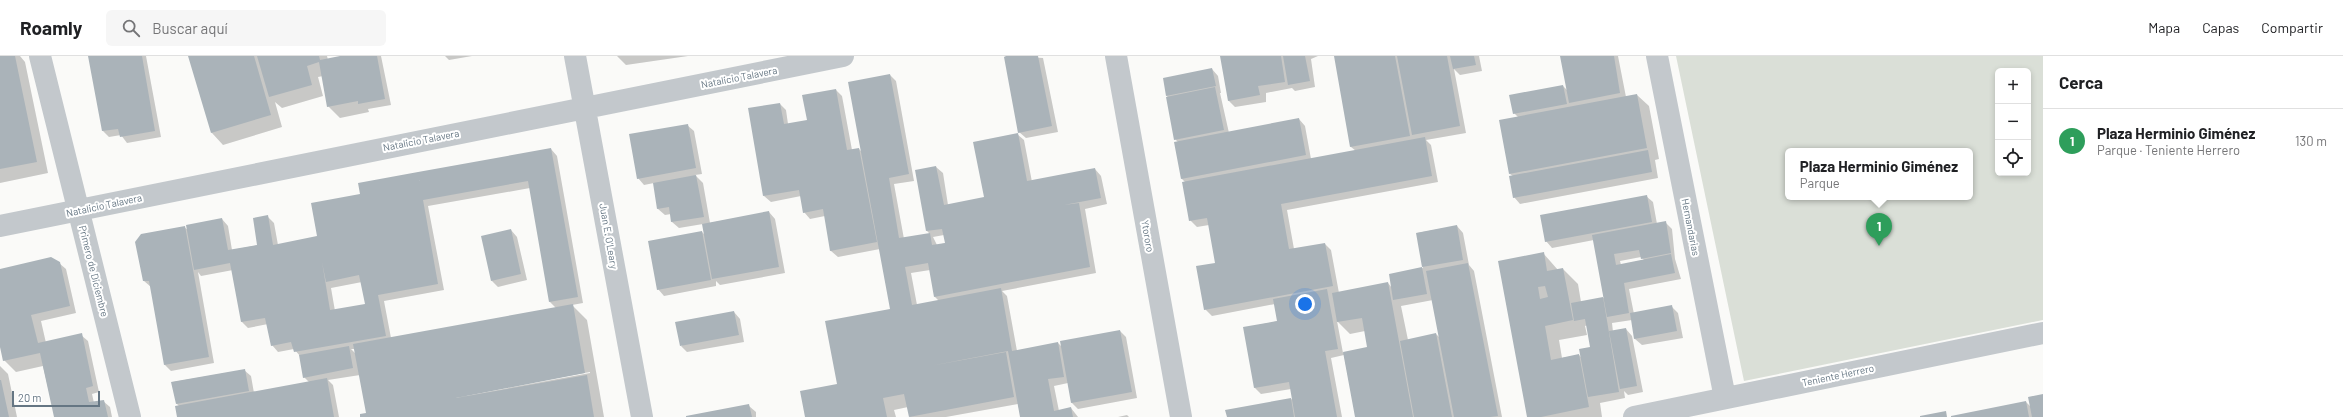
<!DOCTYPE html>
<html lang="es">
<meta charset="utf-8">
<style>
:root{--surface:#fff;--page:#f6f6f6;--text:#202124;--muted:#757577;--line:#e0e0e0;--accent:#e4572e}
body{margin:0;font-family:Barlow,sans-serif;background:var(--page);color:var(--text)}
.controls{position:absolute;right:12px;top:12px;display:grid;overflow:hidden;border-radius:6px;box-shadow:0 2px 6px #0003}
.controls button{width:36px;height:36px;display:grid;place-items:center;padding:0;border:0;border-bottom:1px solid var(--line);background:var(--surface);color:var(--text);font:20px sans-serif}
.scale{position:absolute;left:12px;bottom:10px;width:88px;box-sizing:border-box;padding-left:4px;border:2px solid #657683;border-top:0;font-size:11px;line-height:14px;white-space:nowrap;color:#657683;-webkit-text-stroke:3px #fff;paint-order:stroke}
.you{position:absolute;left:1305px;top:248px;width:14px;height:14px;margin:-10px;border:3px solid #fff;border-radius:50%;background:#1a73e8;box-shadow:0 0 0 6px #1a73e833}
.badge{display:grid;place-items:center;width:26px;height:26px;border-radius:50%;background:var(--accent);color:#fff;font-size:13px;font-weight:700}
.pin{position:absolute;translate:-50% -33px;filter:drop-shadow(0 1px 2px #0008)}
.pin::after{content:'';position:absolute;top:21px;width:14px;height:12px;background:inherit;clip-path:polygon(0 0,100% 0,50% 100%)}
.popup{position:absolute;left:1785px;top:92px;width:188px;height:52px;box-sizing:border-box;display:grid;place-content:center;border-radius:6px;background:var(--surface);filter:drop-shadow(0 1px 3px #0005);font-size:13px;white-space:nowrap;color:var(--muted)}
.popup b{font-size:15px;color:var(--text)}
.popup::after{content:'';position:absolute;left:50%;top:100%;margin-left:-8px;border:8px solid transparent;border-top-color:var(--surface)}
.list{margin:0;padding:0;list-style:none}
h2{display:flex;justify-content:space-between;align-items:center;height:52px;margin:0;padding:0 16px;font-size:17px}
h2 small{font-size:13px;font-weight:400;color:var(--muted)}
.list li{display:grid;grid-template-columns:26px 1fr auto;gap:12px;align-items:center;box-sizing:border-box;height:64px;padding:0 16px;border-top:1px solid var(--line)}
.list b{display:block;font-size:15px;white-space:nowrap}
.list p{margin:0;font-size:13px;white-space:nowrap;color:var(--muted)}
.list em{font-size:13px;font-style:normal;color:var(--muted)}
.icon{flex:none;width:22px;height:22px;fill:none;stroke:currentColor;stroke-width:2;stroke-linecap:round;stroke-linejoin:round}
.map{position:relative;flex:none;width:2043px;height:361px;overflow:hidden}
header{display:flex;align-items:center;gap:24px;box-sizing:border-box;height:56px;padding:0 20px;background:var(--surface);border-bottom:1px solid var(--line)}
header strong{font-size:19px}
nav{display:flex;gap:22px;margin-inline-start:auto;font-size:14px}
.search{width:280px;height:36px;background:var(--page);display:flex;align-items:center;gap:10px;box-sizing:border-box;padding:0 14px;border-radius:6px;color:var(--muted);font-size:15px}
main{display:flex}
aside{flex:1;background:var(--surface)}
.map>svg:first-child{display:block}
.green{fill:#dadfd7;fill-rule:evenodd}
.shadow{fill:#0003;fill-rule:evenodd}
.building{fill:#aab3b9;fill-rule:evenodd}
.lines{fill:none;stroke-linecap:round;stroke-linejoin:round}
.minor{stroke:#c3c8cc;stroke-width:22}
.labels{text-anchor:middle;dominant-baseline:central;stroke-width:4;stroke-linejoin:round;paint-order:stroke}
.street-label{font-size:10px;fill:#657683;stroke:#fff}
</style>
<header>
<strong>Roamly</strong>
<div class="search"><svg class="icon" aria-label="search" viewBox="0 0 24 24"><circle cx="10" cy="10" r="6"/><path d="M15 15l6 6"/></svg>Buscar aquí</div>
<nav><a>Mapa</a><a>Capas</a><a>Compartir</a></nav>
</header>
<main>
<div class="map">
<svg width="2043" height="361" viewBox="0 0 2043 361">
<rect width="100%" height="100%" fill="#fafaf8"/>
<path class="green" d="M1676,0H2043V264L1744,325ZM1998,15H2028V117H1998ZM1788,95H1970V141H1788Z"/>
<path class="shadow" d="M0,0H20L25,6L48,117L0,127Z
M89,0H146L161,81L127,87L121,79L109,81L103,75Z
M189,0H327L328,4L346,0H381L391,49L368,53L369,56L340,62L328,50L323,20L318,21L323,40L282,52L275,46L282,71L223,89L212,77Z
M445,0H472L449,4Z
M617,0H688L626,9Z
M1012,0L1043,2L1058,76L1026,82L1019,76Z
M1221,0H1318L1311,3L1315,31L1295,35L1292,32L1266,37V46L1235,51L1229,45Z
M1335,0H1479L1482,15L1460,19L1454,13L1466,77L1426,84L1431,89L1438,126L1287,154L1294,193L1325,188L1331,194L1339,237L1388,227L1392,232L1390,219L1423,212L1417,177L1457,170L1463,177L1469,209L1474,215L1502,361H1356L1344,299L1331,302L1342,361H1228L1227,355L1293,343L1291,333L1261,338L1255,332L1244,272L1278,265L1275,248L1212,260L1205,253L1216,208L1209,169L1197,171L1190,164L1186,127L1182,123L1178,86L1175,83L1167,39L1212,13L1218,20L1221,37H1220L1229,77L1299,63L1305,70L1311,103L1356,95L1351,91ZM1433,244L1440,282L1436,278L1408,284L1401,250ZM1337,265L1350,278L1365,275L1369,292L1343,297Z
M1561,0H1618L1626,41L1637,39L1649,50L1659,103L1655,104L1658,122L1520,148L1514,141L1513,120L1510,118L1518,61L1514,57L1563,30L1568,35Z
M890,19L896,25L914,125L894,128L904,183L930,178L927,175L916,115L936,111L943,117L948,149L985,142L1017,78L1024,84L1032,126L1095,113L1101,120L1107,148L1085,153L1096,217L1002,235L1007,240L1017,295L1058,287L1062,291L1120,275L1126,281L1137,342L1078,353L1072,347L1068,327L1054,330L1059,355L1071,352L1078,361H1021L1018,348L946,361H910L908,351L894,354L896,361H806L839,329L891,254L880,193L838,201L831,195L825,160L810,163L804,156L801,140L771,146L764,140L780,48L786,54L788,68L808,65L836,34L842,40L852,94L859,93L862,96ZM944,179L946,187L937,189L933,181ZM930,214L935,241L939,245L917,249L911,217Z
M687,69L694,75L702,118L695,119L703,127L710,167L769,156L775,163L785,217L720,229L716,225V230L664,240L658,233L702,176L706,180L703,168L679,172L672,166L671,158L665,159L658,153L654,127L644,129L638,122Z
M551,93L557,100L583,247L572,249L587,264L604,361H361L367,358L360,319L328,324L333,329L339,361H178L179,350L177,348L173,326L244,314L251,320L254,337L309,326L304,321L300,300L294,293L278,296L272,289L268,268L248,272L242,266L233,214L201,220L198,216L214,307L171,315L165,309L151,231L144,225L184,171L188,174L222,163L228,170L232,194L259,189L267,160L274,167L278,189L319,181L361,139ZM530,132L550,246L556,252L391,282L384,245L444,234L428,150ZM362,226L366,249L335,255L331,232ZM351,293H355L356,298ZM590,316V317L373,357V355Z
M1646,140L1653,146L1657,168L1665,166L1672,173L1675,203L1681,223L1629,233L1634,258L1672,251L1678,257L1683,282L1642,289L1635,283L1632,264L1612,267L1613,276L1626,273L1632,280L1643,336L1628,339L1624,335L1625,342L1600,347L1602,361H1528L1499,206L1543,197L1558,214L1563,213L1578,228L1581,246L1604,242L1594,184L1552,192L1546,185ZM1641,201L1644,204L1621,209L1620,205ZM1588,269L1592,292L1582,302L1579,299L1562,302L1559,284L1587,279L1585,270Z
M511,174L517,181L527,224L498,231L492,225Z
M59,207L66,213L76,257L41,265L46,287L81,279L88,285L99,336L92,338L94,347L103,345L110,351L112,361H55L43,310L16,316L4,304L0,289V214Z
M734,256L740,263L744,286L687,296L681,290Z
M0,310L8,318L17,361H0Z
M2043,339V361H1953L2026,346L2031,351Z
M749,350L756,356V361H688Z
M1127,359L1129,361H1118Z"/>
<path class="building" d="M0,0H15L37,106L0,113Z
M88,0H142L155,75L120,81L118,73L102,75Z
M188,0H254L271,59L211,77Z
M257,0H319L320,4L340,0H377L385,43L358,48V45L327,51L319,6L307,10L312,29L269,41Z
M1006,0H1038L1052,70L1018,77L1004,1Z
M1220,0H1281L1285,26L1258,30L1260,39L1228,45Z
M1283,0H1305L1310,25L1288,29Z
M1334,0H1395L1410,80L1350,91Z
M1397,0H1447L1460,70L1412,79Z
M1450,0H1474L1476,9L1453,13Z
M1560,0H1614L1620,37L1569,47Z
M1212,12L1216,30L1166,40L1163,22Z
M890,18L909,118L889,122L899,182L930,177L932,189L945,187L942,173L926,175L915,114L936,110L944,149L984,141L973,86L1018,77L1027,125L1095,112L1101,142L1064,149L1079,147L1090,211L934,241L928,207L905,211L912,249L1001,232L1012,295L1058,286L1064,321L1048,323L1054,355L1071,351L1073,361H1020L1008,295L930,310L1006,296L1014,341L909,361L904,338L883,342L887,361H805L800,335L837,328L825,265L890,253L848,26Z
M1563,29L1567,48L1513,58L1509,39Z
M1215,31L1224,74L1174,84L1166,41Z
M836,33L847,94L859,92L877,186L830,195L823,153L803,157L799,134L763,140L748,52L780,47L784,68L807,64L802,39Z
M1637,38L1647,92L1509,118L1499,64Z
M1299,62L1306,99L1181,123L1174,86Z
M688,68L696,112L637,123L629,78Z
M1425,81L1432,120L1281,148L1289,193L1325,187L1333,230L1204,254L1196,210L1215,207L1207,162L1189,165L1182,126Z
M551,92L578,241L549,246L528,125L423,144L438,228L378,239L386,280L294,296L291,286L271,290L265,262L241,266L230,207L194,214L186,169L222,162L228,194L257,189L253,162L268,159L273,189L317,180L311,147L360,138L358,127L418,116L420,125L418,116ZM322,206L326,226L359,219L365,248L330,254Z
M1648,94L1652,116L1513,142L1509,120Z
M696,119L704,161L671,166L669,151L657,153L653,127Z
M1647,139L1652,166L1545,186L1540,159Z
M769,155L779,211L712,223L702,168Z
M1666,165L1671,197L1641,203L1639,194L1614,198L1616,209L1671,198L1675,217L1624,227L1629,257L1607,261L1592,179Z
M1457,169L1463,204L1422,211L1427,238L1393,244L1389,218L1422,211L1416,177Z
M185,170L209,301L164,309L149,225H143L135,186L141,178Z
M511,173L521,218L491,225L481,180Z
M702,175L711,224L657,234L648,185Z
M1544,196L1547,215L1563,212L1573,264L1545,270L1551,304L1579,298L1589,351L1541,361H1527L1498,205ZM1545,230L1548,241L1540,243L1538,231Z
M51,201L60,206L70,250L31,259L38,287L82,277L93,330L86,332L89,346L104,344L108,361H54L40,297L3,305L0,291V213Z
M1468,207L1498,360L1490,361H1454L1426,215Z
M1388,226L1413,361H1355L1343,296L1367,291L1362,262L1337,266L1332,237Z
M1327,233L1338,293L1325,295L1337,361H1295L1289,326L1254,332L1243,271L1277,265L1273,243Z
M1603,241L1619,336L1588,341L1579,293L1590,291L1585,263L1574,265L1571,247Z
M573,248L585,317L456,342L587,319L594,361H360V358L366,357L353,288Z
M1672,249L1677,275L1634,283L1630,257Z
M734,255L739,279L680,290L675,266Z
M1626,272L1637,330L1620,333L1609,275Z
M1120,274L1132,336L1071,347L1060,285Z
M1436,277L1452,361H1414L1400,285Z
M349,290L353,312L303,322L299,299Z
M245,313L249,335L176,348L171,326Z
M327,322L334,361H177L175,350Z
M0,324H1L9,361H0Z
M2043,338V361H2032L2028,341Z
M1291,342L1294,361H1227L1225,354Z
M2026,345L2029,361H1951V360Z
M749,348L752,361H686V360Z
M1946,355L1947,361H1920V360Z"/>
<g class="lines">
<path class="minor" d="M40,0L130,361
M575,0L642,361
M1116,0L1181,361
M1657,0L1725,342
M0,170L843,0
M1634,361L2043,277"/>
</g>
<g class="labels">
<g class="street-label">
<text transform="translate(739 21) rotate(-11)">Natalicio Talavera</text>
<text transform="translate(421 84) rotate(-11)">Natalicio Talavera</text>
<text transform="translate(104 149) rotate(-12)">Natalicio Talavera</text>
<text transform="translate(1691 171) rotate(79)">Hernandarias</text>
<text transform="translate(609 180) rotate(80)">Juan E. O'Leary</text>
<text transform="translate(1148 180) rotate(80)">Ytororo</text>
<text transform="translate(94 215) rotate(76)">Primero de Diciembre</text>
<text transform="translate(1838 319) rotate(-12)">Teniente Herrero</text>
</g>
</g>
</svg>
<div class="controls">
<button>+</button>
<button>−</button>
<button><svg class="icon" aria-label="locate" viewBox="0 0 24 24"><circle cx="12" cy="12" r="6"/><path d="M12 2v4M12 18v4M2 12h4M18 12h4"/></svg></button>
</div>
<div class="scale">20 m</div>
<div class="you"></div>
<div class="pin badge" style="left:1879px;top:190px;background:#2e9e5b">1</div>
<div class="popup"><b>Plaza Herminio Giménez</b>Parque</div>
</div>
<aside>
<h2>Cerca<small></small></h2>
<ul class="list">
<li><span class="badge" style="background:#2e9e5b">1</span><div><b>Plaza Herminio Giménez</b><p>Parque · Teniente Herrero</p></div><em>130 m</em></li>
</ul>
</aside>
</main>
